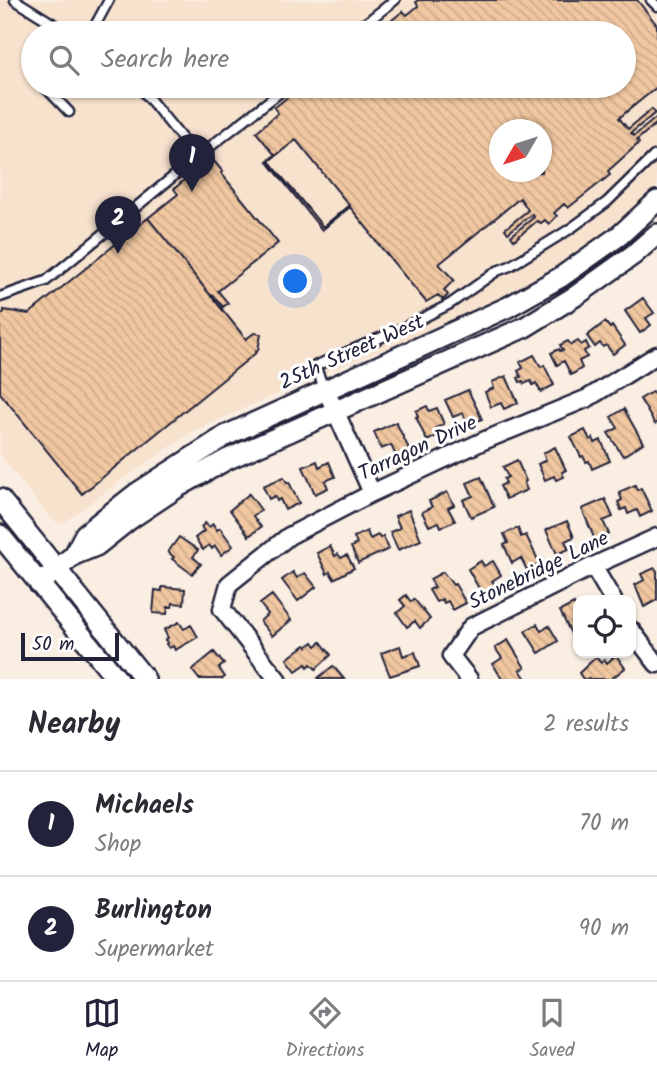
<!DOCTYPE html>
<style>
:root{--surface:#fff;--page:#f2f2f3;--text:#2b2b33;--muted:#7c7c81;--line:#e1e1e2;--accent:#22223b}
body{margin:0;font-family:Kalam,sans-serif;background:var(--page);color:var(--text)}
.controls{position:absolute;right:21px;bottom:21px;display:grid;overflow:hidden;border-radius:14px;box-shadow:0 2px 5px #0004}
.controls button{width:63px;height:63px;display:grid;place-items:center;padding:0;border:0;border-bottom:2px solid var(--line);background:var(--surface);color:var(--text);font:35px sans-serif}
.compass{position:absolute;left:489px;top:119px;width:63px;height:63px;border-radius:50%;background:var(--surface);box-shadow:0 2px 5px #0004;rotate:231deg}
.scale{position:absolute;left:21px;bottom:18px;width:98px;box-sizing:border-box;padding-left:7px;border:4px solid #22223b;border-top:0;font-size:19px;line-height:24px;white-space:nowrap;color:#22223b;-webkit-text-stroke:5px #fff;paint-order:stroke}
.you{position:absolute;left:296px;top:282px;width:24px;height:24px;margin:-18px;border:5px solid #fff;border-radius:50%;background:#1a73e8;box-shadow:0 0 0 10px #1a73e833}
.badge{display:grid;place-items:center;width:46px;height:46px;border-radius:50%;background:var(--accent);color:#fff;font-size:23px;font-weight:700}
.pin{position:absolute;translate:-50% -58px;filter:drop-shadow(0 2px 4px #0008)}
.pin::after{content:'';position:absolute;top:37px;width:24px;height:21px;background:inherit;clip-path:polygon(0 0,100% 0,50% 100%)}
.list{margin:0;padding:0;list-style:none}
h2{display:flex;justify-content:space-between;align-items:center;height:91px;margin:0;padding:0 28px;font-size:30px}
h2 small{font-size:23px;font-weight:400;color:var(--muted)}
.list li{display:grid;grid-template-columns:46px 1fr auto;gap:21px;align-items:center;box-sizing:border-box;height:105px;padding:0 28px;border-top:2px solid var(--line)}
.list b{display:block;font-size:26px;white-space:nowrap}
.list p{margin:0;font-size:23px;white-space:nowrap;color:var(--muted)}
.list em{font-size:23px;font-style:normal;color:var(--muted)}
.icon{flex:none;width:38px;height:38px;fill:none;stroke:currentColor;stroke-width:2;stroke-linecap:round;stroke-linejoin:round}
.map{position:relative;flex:none;width:657px;height:679px;overflow:hidden}
.search{position:absolute;background:var(--surface);box-shadow:0 2px 5px #0004;left:21px;right:21px;top:21px;height:77px;display:flex;align-items:center;gap:18px;box-sizing:border-box;padding:0 24px;border-radius:38px;color:var(--muted);font-size:26px}
.sheet{height:301px;background:var(--surface)}
nav{display:flex;justify-content:space-around;align-items:center;box-sizing:border-box;height:98px;border-top:2px solid var(--line);background:var(--surface);font-size:19px;color:var(--muted)}
nav a{display:grid;justify-items:center;gap:4px}
nav .on{color:var(--accent)}
.map>svg:first-child{display:block}
.built{fill:#f7e2ce;fill-rule:evenodd}
.building{fill:url(#building-back-hatch);stroke:#22223b;stroke-width:2;fill-rule:evenodd}
.lines{fill:none;stroke-linecap:round;stroke-linejoin:round}
.service-casing{stroke:#22223b;stroke-width:13}
.minor-casing{stroke:#22223b;stroke-width:21}
.tertiary-casing{stroke:#22223b;stroke-width:24}
.service{stroke:#fff;stroke-width:8}
.minor{stroke:#fff;stroke-width:16}
.tertiary{stroke:#fff;stroke-width:19}
.labels{text-anchor:middle;dominant-baseline:central;stroke-width:6;stroke-linejoin:round;paint-order:stroke}
.street-label{font-size:21px;fill:#22223b;stroke:#fff}
</style>
<div class="map">
<svg width="657" height="679" viewBox="0 0 657 679">
<defs>
<pattern id="building-back-hatch" width="6" height="6" patternUnits="userSpaceOnUse" patternTransform="scale(1.75)"><rect width="6" height="6" fill="#f0c7a0"/><path d="M-1 5l2 2M0 0l6 6M5-1l2 2" fill="none" stroke="#ceab8b"/></pattern>
</defs>
<rect width="100%" height="100%" fill="#faeee2"/>
<filter id="ink" filterUnits="userSpaceOnUse"><feTurbulence type="fractalNoise" baseFrequency=".0143" numOctaves="2"/><feDisplacementMap in="SourceGraphic" scale="14" xChannelSelector="R" yChannelSelector="G"/><feConvolveMatrix kernelMatrix="1 2 1 2 8 2 1 2 1" color-interpolation-filters="sRGB"/></filter>
<g filter="url(#ink)">
<path class="built" d="M0,0H657V186L634,211L596,239L522,288L438,327L303,382L192,432L116,484L62,524L52,520L0,455ZM33,33H624V86H33ZM500,130H542V172H500Z"/>
<path class="building" d="M418,0H637L657,25V87L619,118L628,129L652,109L655,113L631,133L634,136L657,117V123L637,140L639,143L608,171L610,175L568,208L564,204L554,213L557,216L549,224L545,220L541,223L537,221L514,240L511,236L534,217L532,214L508,233L505,229L528,210L520,198L439,264L454,280L444,290L448,295L443,300L438,295L426,302L370,234L371,233L350,207L322,230L267,161L275,155L256,132L278,113L274,108L294,92L299,97L311,86H354L350,89L352,92L361,86H624V33H376L403,11L407,15L418,6L416,2ZM500,130H542V172H500ZM296,140L349,205L323,227L269,161Z
M213,160L223,172L221,173L278,243L218,291L228,303L223,307L213,295L211,296L148,218L178,194L174,189L196,170L199,174L203,171L202,170Z
M148,218L246,339L254,333L261,334L258,350L256,351L257,352L82,494L0,393V316L4,312V310L29,314Z
M643,298L654,313L646,318L651,325L640,333L625,311Z
M605,322L610,328L612,326L625,345L613,354L606,345L603,347L600,343L595,347L587,336Z
M568,341L571,345L578,341L581,345L586,342L589,348L584,351L587,357L579,361L582,368L571,375L564,361L557,365L551,353L559,349L560,351L563,350L560,345Z
M534,355L541,367L544,365L554,385L541,392L536,383L533,385L531,381L524,384L523,381L520,382L518,378L521,377L518,371L523,368L520,362Z
M506,376L518,403L504,409L501,403L491,407L485,392L494,388L492,382Z
M468,390L482,419L468,425L463,413L453,417L445,400Z
M652,392L656,397L657,396V423L655,424L640,399Z
M427,406L429,411L437,408L444,424L436,428L439,435L427,441L416,417H418L416,411Z
M624,409L643,443L623,456L608,433L618,428L611,417Z
M396,422L410,451L397,458L391,445L381,449L374,432Z
M585,430L590,440L593,438L595,443L601,440L610,461L592,469L589,461L586,462L583,456L581,457L571,437Z
M555,447L566,470L562,472L564,477L556,480L554,476L545,480L538,464L546,460L543,453Z
M517,460L526,481L524,483L527,490L506,499L500,486L506,483L504,479L508,477L503,467Z
M317,461L319,467L329,462L335,477L325,481L328,488L315,494L303,467Z
M284,477L287,483L289,482L299,503L285,510L280,499L277,501L275,496L269,499L263,486Z
M481,477L494,507L471,517L463,500L473,496L467,483Z
M635,485L637,490L641,488L652,511L640,517L637,510L628,514L626,508L621,510L618,502L622,500L619,492Z
M447,492L454,505L448,508L455,521L441,527L439,522L429,526L422,512L432,507L429,501Z
M249,494L261,510L253,516L261,527L249,536L230,510Z
M605,499L613,517L603,521L609,534L595,540L582,509Z
M409,510L421,540L398,550L390,532L400,528L395,516Z
M567,521L574,537L565,541L569,549L557,554L546,530Z
M205,523L209,527L213,524L217,530L220,528L233,546L221,555L215,546L212,549L209,545L203,550L195,538L204,531L201,527Z
M518,528L521,537L526,535L540,564L527,570L521,558L512,563L504,545L508,543L504,534Z
M367,531L370,539L378,535L380,538L383,536L389,549L358,563L351,547L357,544L354,537Z
M179,537L198,550L193,557L201,564L192,574L172,559L174,557L168,552Z
M330,546L335,556L338,554L341,558L347,555L354,568L334,579L330,572L327,574L317,553Z
M481,561L484,566L493,561L501,575L492,581L496,586L482,594L468,569Z
M655,568L657,571V600L644,607L635,585L644,580L641,574Z
M293,572L297,578L305,573L316,587L298,601L282,580Z
M443,572L453,585L455,584L466,603L453,610L448,601L444,603L442,599L436,602L429,590L435,587L430,579Z
M162,587L185,589L184,604L173,603L172,607H168L167,614L153,613L155,590L162,591Z
M272,595L291,620L272,636L260,621L268,614L260,604Z
M406,595L411,602L414,599L430,619L420,628L415,621L407,627L397,613L405,606L400,600Z
M574,604L578,614V638L574,640L560,611Z
M179,622L184,629L191,625L198,637L175,650L173,646L169,648L166,644L168,643L165,640L168,638L164,630Z
M537,624L541,631L549,626L558,641L539,653L525,631Z
M508,640L525,668L520,670L526,679H502L493,664L502,658L495,648Z
M313,642L316,646L321,642L331,655L316,669L311,664L308,667L306,664L296,671L287,659L305,645L307,647Z
M400,646L403,656L415,652L420,666L390,676L381,653Z
M214,652L224,664L219,668L225,677L222,679H199L192,670Z
M616,655L625,668L611,679H583L579,673L596,657L601,663L605,660L607,663Z
M333,666L344,679H319L318,678Z"/>
<g class="lines">
<g class="service-casing">
<path id="service" d="M15,0L68,33
M651,0L657,6
M91,33L109,0
M353,33L395,0
M48,86L46,88L69,112
M139,86L197,157
M0,297L46,281L197,157L288,86
M325,390L315,366L403,328L450,304L497,271L510,266L570,229L607,202L654,156"/>
</g>
<g class="minor-casing">
<path id="minor" d="M326,390L372,493
M593,566L613,600
M631,630L657,664
M277,679L222,609L229,584L289,536L372,493L483,441L588,398L657,355
M469,679L451,656L471,627L593,566L657,537"/>
</g>
<g class="tertiary-casing">
<path id="tertiary" d="M0,499L145,679
M0,535L117,679
M74,555L85,534L101,521L137,493L225,436L508,307L561,277L620,235L657,201
M39,584L74,555L96,546L130,519L178,487L226,460L525,327L577,295L633,255L657,234"/>
</g>
<use href="#service" class="service"/>
<use href="#minor" class="minor"/>
<use href="#tertiary" class="tertiary"/>
</g>
</g>
<g class="labels">
<g class="street-label">
<text transform="translate(352 353) rotate(-24)">25th Street West</text>
<text transform="translate(418 449) rotate(-25)">Tarragon Drive</text>
<text transform="translate(539 571) rotate(-26)">Stonebridge Lane</text>
</g>
</g>
</svg>
<div class="controls">
<button><svg class="icon" aria-label="locate" viewBox="0 0 24 24"><circle cx="12" cy="12" r="6"/><path d="M12 2v4M12 18v4M2 12h4M18 12h4"/></svg></button>
</div>
<svg class="compass" viewBox="-18 -18 36 36"><path d="M0-13l5 13h-10z" fill="#e53935"/><path d="M0 13l5-13h-10z" fill="#7c7c81"/></svg>
<div class="scale">50 m</div>
<div class="you"></div>
<div class="pin badge" style="left:192px;top:192px">1</div>
<div class="pin badge" style="left:118px;top:254px">2</div>
<div class="search"><svg class="icon" aria-label="search" viewBox="0 0 24 24"><circle cx="10" cy="10" r="6"/><path d="M15 15l6 6"/></svg>Search here</div>
</div>
<section class="sheet">
<h2>Nearby<small>2 results</small></h2>
<ul class="list">
<li><span class="badge">1</span><div><b>Michaels</b><p>Shop</p></div><em>70 m</em></li>
<li><span class="badge">2</span><div><b>Burlington</b><p>Supermarket</p></div><em>90 m</em></li>
</ul>
</section>
<nav>
<a class="on"><svg class="icon" aria-label="map" viewBox="0 0 24 24"><path d="M3 6l6-2 6 2 6-2v14l-6 2-6-2-6 2zM9 4v14M15 6v14"/></svg>Map</a>
<a><svg class="icon" aria-label="directions" viewBox="0 0 24 24"><path d="M12 3l9 9-9 9-9-9zM9 14v-3h6M13 9l2 2-2 2"/></svg>Directions</a>
<a><svg class="icon" aria-label="saved" viewBox="0 0 24 24"><path d="M7 4h10v16l-5-4-5 4z"/></svg>Saved</a>
</nav>
